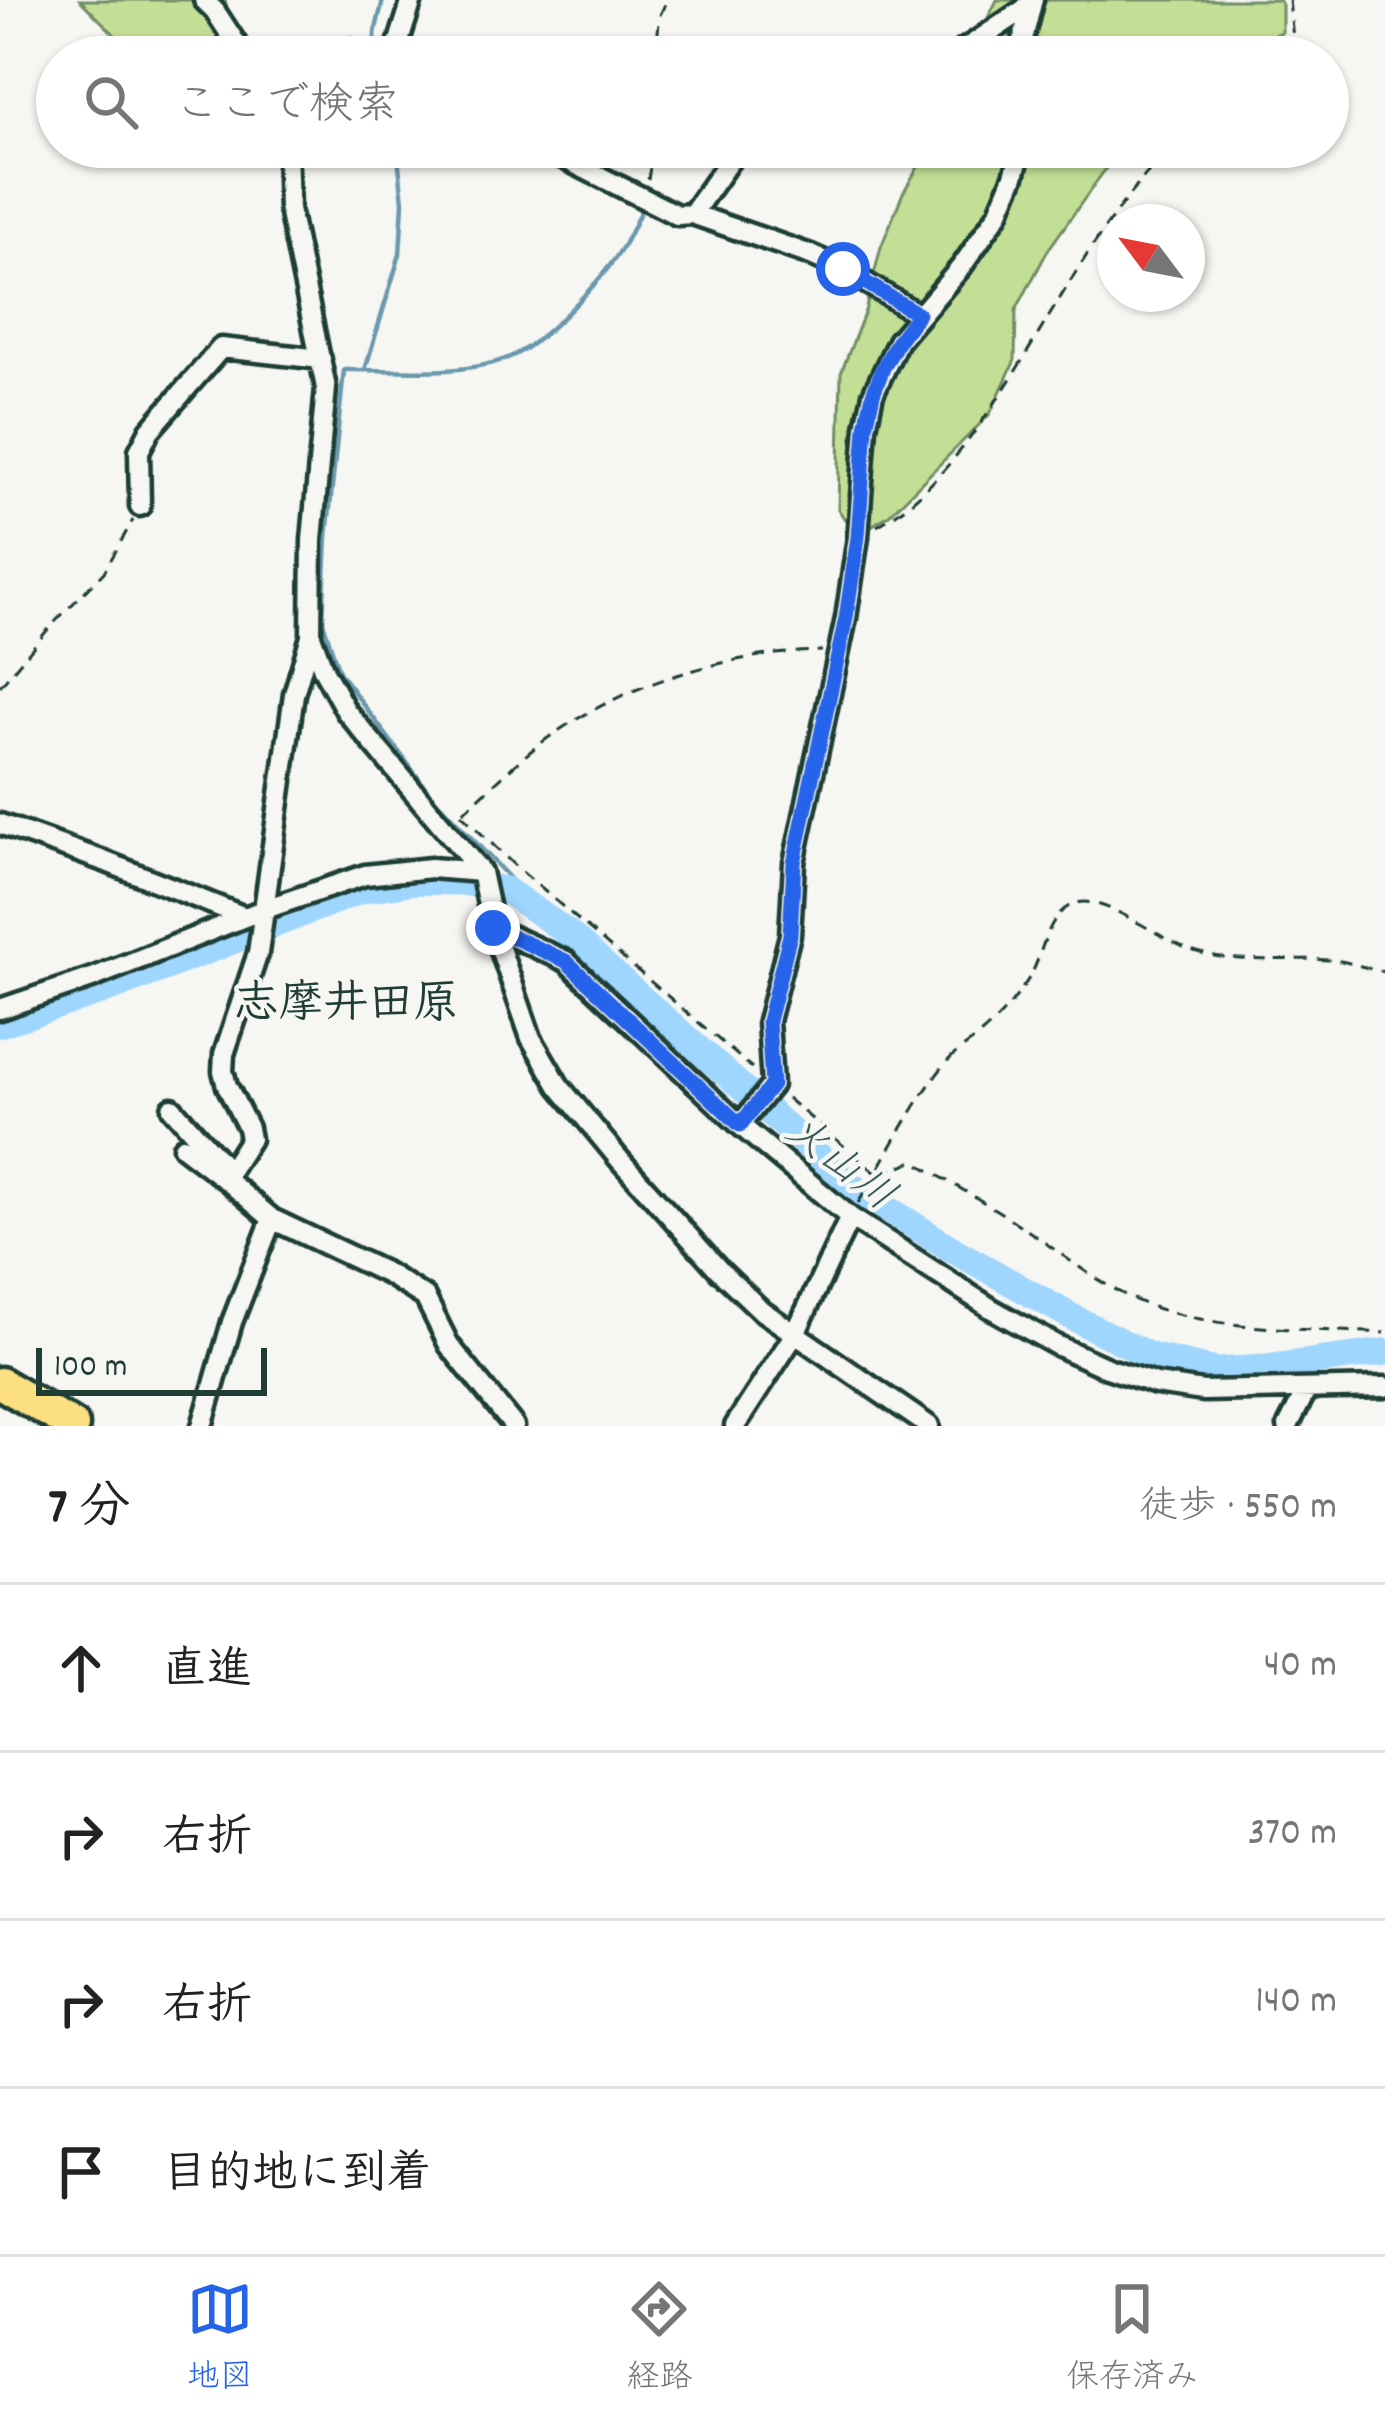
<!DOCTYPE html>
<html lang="ja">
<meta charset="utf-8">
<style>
:root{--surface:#fff;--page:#f2f2f2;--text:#222;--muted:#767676;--line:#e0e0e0;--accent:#2563eb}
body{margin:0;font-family:Dekko,"Klee One",sans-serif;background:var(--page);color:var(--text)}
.compass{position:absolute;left:1097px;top:204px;width:108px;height:108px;border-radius:50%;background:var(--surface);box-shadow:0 3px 9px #0004;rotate:302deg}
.scale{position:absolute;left:36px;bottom:30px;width:231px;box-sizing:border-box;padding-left:12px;border:6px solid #1f3d34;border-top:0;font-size:33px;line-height:42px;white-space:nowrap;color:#1f3d34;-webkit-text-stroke:9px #f6f6f2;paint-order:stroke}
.stop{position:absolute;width:36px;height:36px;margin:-27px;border:9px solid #2563eb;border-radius:50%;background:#fff}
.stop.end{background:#2563eb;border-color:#fff;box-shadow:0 3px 12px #0008}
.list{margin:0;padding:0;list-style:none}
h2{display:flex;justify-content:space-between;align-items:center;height:156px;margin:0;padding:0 48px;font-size:51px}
h2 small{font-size:39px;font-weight:400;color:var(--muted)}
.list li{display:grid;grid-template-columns:78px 1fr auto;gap:36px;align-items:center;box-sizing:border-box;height:168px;padding:0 48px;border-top:3px solid var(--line)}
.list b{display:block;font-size:45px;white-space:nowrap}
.list em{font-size:39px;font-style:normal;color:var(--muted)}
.icon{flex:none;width:66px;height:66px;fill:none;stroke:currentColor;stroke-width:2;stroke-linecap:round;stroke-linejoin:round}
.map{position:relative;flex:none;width:1385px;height:1426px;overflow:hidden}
.search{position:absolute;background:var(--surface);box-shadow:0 3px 9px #0004;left:36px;right:36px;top:36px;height:132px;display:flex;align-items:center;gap:30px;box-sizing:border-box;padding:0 42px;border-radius:66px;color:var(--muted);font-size:45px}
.sheet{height:828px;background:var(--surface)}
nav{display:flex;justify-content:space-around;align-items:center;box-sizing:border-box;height:168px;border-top:3px solid var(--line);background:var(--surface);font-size:33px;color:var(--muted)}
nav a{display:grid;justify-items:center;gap:6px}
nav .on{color:var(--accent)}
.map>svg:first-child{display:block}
.green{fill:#c3df96;stroke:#718e65;stroke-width:3}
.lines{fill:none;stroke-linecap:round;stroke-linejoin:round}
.stream{stroke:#6b99ad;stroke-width:4.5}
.river{stroke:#9ed6fe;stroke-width:27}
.street-casing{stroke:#1f3d34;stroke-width:27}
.primary-casing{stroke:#1f3d34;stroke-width:39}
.path{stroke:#1f3d34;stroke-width:3;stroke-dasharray:12 9;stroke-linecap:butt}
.street{stroke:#f6f6f2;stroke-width:18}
.primary{stroke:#fce080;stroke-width:30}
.route{stroke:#2563eb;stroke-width:15}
.labels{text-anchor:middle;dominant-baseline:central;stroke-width:9;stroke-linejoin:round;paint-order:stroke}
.water-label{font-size:42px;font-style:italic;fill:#385c5c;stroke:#f6f6f2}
.quarter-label{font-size:45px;font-weight:bold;fill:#1f3d34;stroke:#f6f6f2}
</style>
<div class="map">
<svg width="1385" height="1426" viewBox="0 0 1385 1426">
<rect width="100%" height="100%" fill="#f6f6f2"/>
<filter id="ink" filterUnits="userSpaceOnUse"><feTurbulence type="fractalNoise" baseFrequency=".00833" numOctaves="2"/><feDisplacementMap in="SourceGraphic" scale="24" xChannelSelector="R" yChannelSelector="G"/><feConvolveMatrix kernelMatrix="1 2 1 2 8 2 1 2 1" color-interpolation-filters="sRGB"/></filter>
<g filter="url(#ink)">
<path class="green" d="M80,0H225L229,14L214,46L195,57H161L122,42Z
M997,0H1279L1282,5V32L1241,49L1234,57H968Z
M930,147H1121L1048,250L1016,310L1015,360L990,414L889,515L865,530L850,527L838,509L841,373L865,311L881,247L903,193Z"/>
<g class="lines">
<path class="stream" d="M374,57L375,33L383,0
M365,370L400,254L403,202L397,147
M532,907L515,884L432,796L339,672L323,622L327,536L344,370C392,369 465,377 510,357C543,343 603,279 622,248C630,235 636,220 643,206"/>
<path class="river" d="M0,1024L110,989L362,890L415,881L462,882L506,890L568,933L856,1189L955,1251L1072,1317L1150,1356L1215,1371L1266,1368L1385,1352"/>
<g class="street-casing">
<path id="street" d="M204,0L215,11L245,57
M349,49L365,57
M394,57L412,0
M953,57L1023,10L1033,0
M1023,57V39L1032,3
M287,147L289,209L326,388L312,540L311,636L294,694L258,953L224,1054L223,1071L227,1086L248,1128L250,1139L229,1172V1182L272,1219L388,1274L425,1297L449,1345L514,1426
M541,147L677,215L692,214L811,255L843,269L918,314
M692,214L739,147
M140,506L139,451L150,430L221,348L321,359
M311,636L324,671L346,711L481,872L493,928L531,1038L559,1086L620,1160L719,1270L762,1311L929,1426
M0,824L104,861L245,917
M493,928L566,961L740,1125L850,1217L992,1309L1056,1345L1107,1368L1156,1384L1203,1391L1385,1387
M0,1009L92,978L265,909L365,875L431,868L481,872
M172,1108L229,1172
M740,1125L772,1085L768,1021L790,935L794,863L846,618L858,537L866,427L873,394L898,341L962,266L998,214L1014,176L1022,147
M183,1147L225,1179
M202,1426L232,1322L272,1219
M735,1426L796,1332L850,1217
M1288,1426L1306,1391"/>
</g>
<g class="primary-casing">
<path id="primary" d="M0,1383L73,1426"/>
</g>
<path class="path" d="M1289,0L1295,57
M655,57L660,15L667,0
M648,180L653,147
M877,526C926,498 961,452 992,407C1051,321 1097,220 1172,147
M0,686L50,627L104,572L133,520
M463,812C493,786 522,755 555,733C632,681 730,653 822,651
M461,814L515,866L752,1068
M787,1098L876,1173
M881,1173L914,1161C950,1183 989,1204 1024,1228C1070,1259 1111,1296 1166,1311C1236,1331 1313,1329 1385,1333
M858,1203C887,1157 911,1105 946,1063C956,1051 970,1044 981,1034C1000,1018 1016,999 1029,978C1044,955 1045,912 1077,903C1105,895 1163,942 1194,951C1238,965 1286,957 1331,960C1349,961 1367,969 1385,972"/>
<use href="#street" class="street"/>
<use href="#primary" class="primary"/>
</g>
</g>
<g class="lines" filter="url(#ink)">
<path class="route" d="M493,928L566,961L740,1125L772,1085L768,1021L790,935L794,863L846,618L858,537L866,427L873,394L883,368L898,341L918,314L843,269"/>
</g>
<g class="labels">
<g class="water-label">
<text transform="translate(838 1166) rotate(38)">火山川</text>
</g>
<g class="quarter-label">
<text x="346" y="1007">志摩井田原</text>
</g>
</g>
</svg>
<svg class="compass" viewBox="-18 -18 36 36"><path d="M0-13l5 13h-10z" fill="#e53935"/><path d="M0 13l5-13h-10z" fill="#767676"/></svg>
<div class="scale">100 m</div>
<div class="stop" style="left:843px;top:269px"></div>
<div class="stop end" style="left:493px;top:928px"></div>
<div class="search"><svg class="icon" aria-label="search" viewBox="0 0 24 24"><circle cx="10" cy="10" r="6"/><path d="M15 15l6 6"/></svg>ここで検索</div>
</div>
<section class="sheet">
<h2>7 分<small>徒歩 · 550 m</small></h2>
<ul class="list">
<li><svg class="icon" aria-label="ahead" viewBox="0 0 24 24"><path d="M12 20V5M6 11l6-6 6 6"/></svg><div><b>直進</b></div><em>40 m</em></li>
<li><svg class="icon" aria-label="right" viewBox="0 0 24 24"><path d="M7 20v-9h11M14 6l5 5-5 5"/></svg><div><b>右折</b></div><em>370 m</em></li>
<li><svg class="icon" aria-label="right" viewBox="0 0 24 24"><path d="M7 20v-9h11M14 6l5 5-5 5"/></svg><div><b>右折</b></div><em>140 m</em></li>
<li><svg class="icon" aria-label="arrive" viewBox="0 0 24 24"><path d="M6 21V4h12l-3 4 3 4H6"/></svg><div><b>目的地に到着</b></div></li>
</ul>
</section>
<nav>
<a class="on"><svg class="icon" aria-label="map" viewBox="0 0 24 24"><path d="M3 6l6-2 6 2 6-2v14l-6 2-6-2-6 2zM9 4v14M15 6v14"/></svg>地図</a>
<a><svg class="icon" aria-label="directions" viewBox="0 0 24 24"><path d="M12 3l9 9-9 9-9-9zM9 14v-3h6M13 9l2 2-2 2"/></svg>経路</a>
<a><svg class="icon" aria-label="saved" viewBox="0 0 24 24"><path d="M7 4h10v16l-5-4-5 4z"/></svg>保存済み</a>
</nav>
